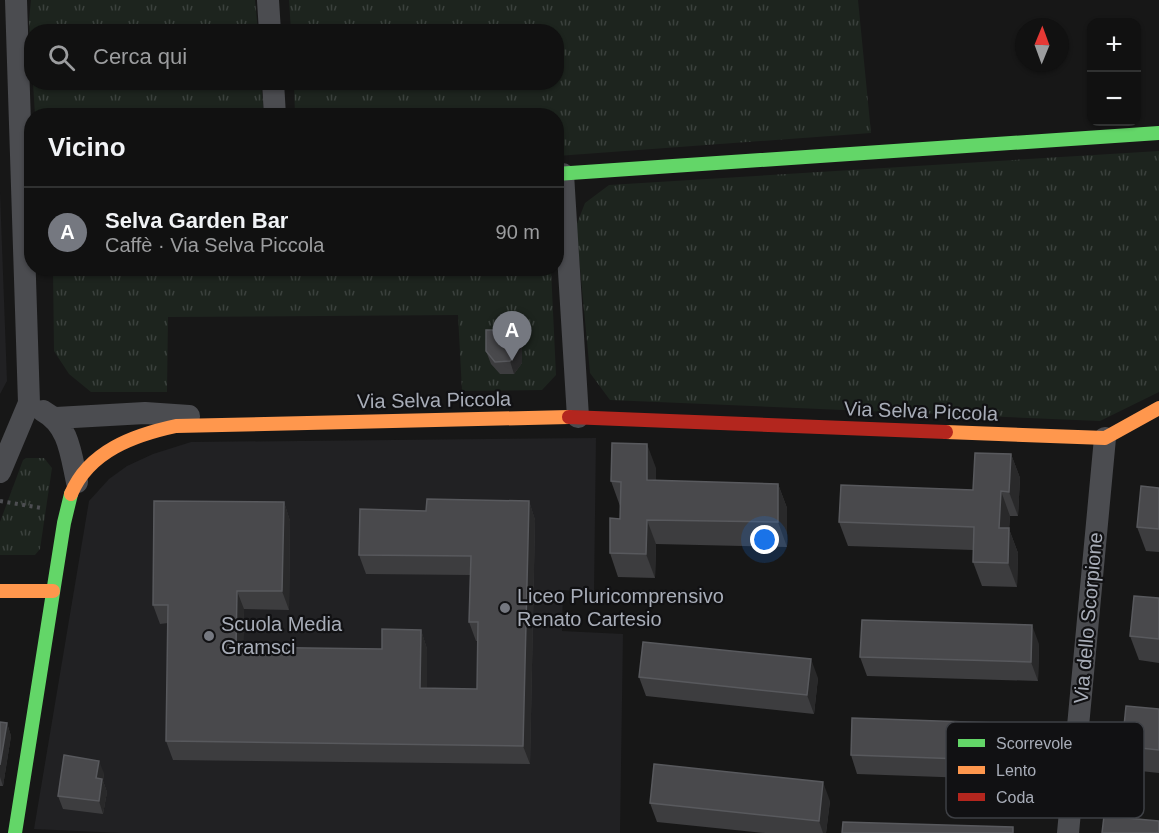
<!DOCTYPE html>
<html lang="it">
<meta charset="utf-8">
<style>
:root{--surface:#111;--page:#1a1a1a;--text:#f1f3f6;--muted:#9c9d9f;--line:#303131;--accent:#757880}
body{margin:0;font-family:Helvetica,sans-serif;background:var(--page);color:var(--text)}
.controls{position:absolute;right:18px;top:18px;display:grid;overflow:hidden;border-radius:12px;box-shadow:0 2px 4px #0004}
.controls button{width:54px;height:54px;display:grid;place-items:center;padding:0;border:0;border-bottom:2px solid var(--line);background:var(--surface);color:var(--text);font:30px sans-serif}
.compass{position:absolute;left:1015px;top:18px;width:54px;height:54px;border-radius:50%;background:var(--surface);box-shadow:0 2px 4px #0004;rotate:1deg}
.you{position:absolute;left:765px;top:540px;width:21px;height:21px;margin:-15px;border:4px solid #fff;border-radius:50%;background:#1a73e8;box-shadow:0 0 0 9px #1a73e833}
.badge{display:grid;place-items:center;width:39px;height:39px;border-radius:50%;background:var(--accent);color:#fff;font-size:20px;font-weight:700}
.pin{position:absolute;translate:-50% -50px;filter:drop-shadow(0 2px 3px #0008)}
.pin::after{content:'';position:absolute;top:32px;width:21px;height:18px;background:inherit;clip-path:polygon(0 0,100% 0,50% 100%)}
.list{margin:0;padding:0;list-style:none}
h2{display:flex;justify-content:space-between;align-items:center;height:78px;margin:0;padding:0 24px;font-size:26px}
h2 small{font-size:20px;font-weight:400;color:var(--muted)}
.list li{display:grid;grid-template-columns:39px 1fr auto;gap:18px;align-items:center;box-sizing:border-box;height:90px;padding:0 24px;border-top:2px solid var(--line)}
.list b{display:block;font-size:22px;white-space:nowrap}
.list p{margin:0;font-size:20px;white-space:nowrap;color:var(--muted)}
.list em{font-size:20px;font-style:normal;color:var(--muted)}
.icon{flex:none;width:33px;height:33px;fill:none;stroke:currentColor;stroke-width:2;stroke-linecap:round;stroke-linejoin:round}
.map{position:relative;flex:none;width:1159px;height:833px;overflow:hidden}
.search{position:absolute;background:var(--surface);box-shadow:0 2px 4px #0004;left:24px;top:24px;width:540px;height:66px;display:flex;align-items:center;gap:15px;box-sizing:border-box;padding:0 21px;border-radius:24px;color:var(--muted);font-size:22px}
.panel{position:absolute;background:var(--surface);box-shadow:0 2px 4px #0004;left:24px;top:108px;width:540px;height:168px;border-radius:24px}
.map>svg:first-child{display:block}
.built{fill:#212123}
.grass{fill:url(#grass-tufts)}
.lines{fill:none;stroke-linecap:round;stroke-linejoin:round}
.path{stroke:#4d4e52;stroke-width:4;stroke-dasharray:3 4.5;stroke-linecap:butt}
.street{stroke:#4b4c50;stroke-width:22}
.fast{stroke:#63d668;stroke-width:14}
.slow{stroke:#ff974d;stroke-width:14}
.jam{stroke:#b3261e;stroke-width:14}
.wall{fill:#3d3d3f}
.shaded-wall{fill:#29292a}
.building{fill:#49494c;stroke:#58595d;stroke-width:1.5}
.poi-dot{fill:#757880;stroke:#111113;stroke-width:2}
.labels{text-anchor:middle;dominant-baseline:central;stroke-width:4.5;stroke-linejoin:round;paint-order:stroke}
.street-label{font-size:20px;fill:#a8adb8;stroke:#111113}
.poi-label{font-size:20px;fill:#a8adb8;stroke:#111113;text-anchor:start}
.key{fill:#111113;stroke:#3e4045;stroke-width:1.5}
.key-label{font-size:16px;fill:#a8adb8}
</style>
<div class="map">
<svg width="1159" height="833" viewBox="0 0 1159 833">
<defs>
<pattern id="grass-tufts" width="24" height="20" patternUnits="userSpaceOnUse" patternTransform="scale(1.5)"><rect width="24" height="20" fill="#1d241e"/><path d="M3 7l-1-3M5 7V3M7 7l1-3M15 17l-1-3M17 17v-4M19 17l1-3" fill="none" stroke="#3b413d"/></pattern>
</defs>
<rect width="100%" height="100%" fill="#171717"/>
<path class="built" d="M0,192L7,381L0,394Z
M596,438L594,593L563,590L562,631L623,634L620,833H121L34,829L89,501L109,479L127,466L153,454L191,442Z"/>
<path class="grass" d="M31,0H255L258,31L32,32L31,60L29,20Z
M289,0H858L871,133L557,156L556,116L295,115L294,83L556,82V32L291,31Z
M33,83H261L264,115H35Z
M1159,151V392L1100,421L610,400L590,373L576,226L585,203L609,185Z
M53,269H551L556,375L542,390L462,391L458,315L168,317L167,392H91L69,374L54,351Z
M26,458H44L52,468L40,549L35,555H0V522L23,460Z"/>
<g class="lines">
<path class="path" d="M0,501L41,508"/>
<path class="street" d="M268,0L270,32
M273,82L275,116
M563,174L578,417
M43,411C69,425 71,455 77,482
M56,418L145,413L189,416
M0,472L29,403L16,0
M1068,833L1105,438"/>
<path class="fast" d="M556,174L1159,133
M15,833L64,523L71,494"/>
<path class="slow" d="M946,432L1105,438L1159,408
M71,494C89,451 134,435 176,426L569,417
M0,591H53"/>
<path class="jam" d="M569,417L946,432"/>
</g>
<path class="wall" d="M517,330L522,343V363L514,374H500L491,364L486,351Z
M1011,454L1020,478L1018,516H1010L1009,529L1018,553L1017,587L982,586L973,562V550L848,546L839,522L973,490Z
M656,468V481L778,484L787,508V547L656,544L655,578L618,577L610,553L620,519V506L611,481Z
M1159,488V552L1146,551L1137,527Z
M529,501L535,520L530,764L173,760L166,741L168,623L160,624L153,605L284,502L290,521L289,610L244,609L243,647L382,649L421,630L427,649V688L477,689L478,641H476L469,622L470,575L366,574L359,555L426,511Z
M1159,598V663L1139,660L1130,636Z
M1039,644L1038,681L867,676L860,657Z
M639,677L818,678L814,714L646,696Z
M1159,709V773L1131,770L1122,746Z
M0,722L7,723L11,736L3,786H0Z
M1023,724L1029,743L1028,780L857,774L851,755Z
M104,773L103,781L107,792L103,814L63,809L58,796Z
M830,801L826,833H765L657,822L650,803Z"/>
<path class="shaded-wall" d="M517,330L522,343V363L514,374L510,361Z
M647,444L656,468V505L647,480Z
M1011,454L1020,478L1018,516L1009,492Z
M778,484L787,508V547L778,522Z
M1001,491L1010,516L1009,529L1018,553L1017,587L1008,563L999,528Z
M529,501L535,520L530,764L523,746Z
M284,502L290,521L289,610L282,591Z
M647,520L656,544L655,578L646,554Z
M237,591L244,609L243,666L236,647Z
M1032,625L1039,644L1038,681L1031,662Z
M421,630L427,649V707L420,688Z
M811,659L818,678L814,714L807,695Z
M7,723L11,736L3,786L0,777V765Z
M1023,724L1029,743L1028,780L1021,761Z
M99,761L104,773L103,781L107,792L103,814L99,801L96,778Z
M823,782L830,801L826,833H823L819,821Z"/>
<path class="building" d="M486,330H517V350L510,361L495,362L486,351Z
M612,443L647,444V480L778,484V522L647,520L646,554L610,553V518L620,519L621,482L611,481Z
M975,453L1011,454L1009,492L1001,491L999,528H1009L1008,563L973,562L974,527L839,522L841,485L973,490Z
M1141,486L1159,488V529L1137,527Z
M427,499L529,501L523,746L166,741L168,605H153L154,501L284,502L282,591H237L236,647L382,649V629L421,630L420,688L477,689L478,622H469L471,556L359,555L360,509L426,511Z
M1134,596L1159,598V639L1130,636Z
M862,620L1032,625L1031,662L860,657Z
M643,642L811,659L807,695L639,677Z
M1126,706L1159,709V750L1122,746Z
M852,718L1023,724L1021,761L851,755Z
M0,722L7,723L0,765Z
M64,755L99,761L96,778L102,779L99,801L58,796Z
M654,764L823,782L819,821L650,803Z
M1104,816L1159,821V833H1102Z
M843,822L1013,827V833H842Z"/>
<g class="poi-dot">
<circle cx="505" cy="608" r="6"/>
<circle cx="209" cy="636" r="6"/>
</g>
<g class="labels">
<g class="street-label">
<text transform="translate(434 400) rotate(-1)">Via Selva Piccola</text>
<text transform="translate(921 411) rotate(2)">Via Selva Piccola</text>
<text transform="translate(1088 618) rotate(-85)">Via dello Scorpione</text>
</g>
<g class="poi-label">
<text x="517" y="596">Liceo Pluricomprensivo<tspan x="517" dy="23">Renato Cartesio</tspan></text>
<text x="221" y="624">Scuola Media<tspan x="221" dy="23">Gramsci</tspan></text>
</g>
</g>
<rect x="946" y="722" width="198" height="96" rx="9" class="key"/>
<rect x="958" y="739" width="27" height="8" fill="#63d668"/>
<rect x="958" y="766" width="27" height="8" fill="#ff974d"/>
<rect x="958" y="793" width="27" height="8" fill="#b3261e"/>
<g class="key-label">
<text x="996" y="749">Scorrevole</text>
<text x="996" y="776">Lento</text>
<text x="996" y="803">Coda</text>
</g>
</svg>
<div class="controls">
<button>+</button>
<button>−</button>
</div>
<svg class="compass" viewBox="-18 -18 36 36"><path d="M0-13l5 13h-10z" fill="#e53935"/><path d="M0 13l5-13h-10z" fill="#9c9d9f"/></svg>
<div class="you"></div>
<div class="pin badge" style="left:512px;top:361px">A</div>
<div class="search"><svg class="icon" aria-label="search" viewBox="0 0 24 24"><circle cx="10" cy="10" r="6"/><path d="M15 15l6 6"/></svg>Cerca qui</div>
<section class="panel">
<h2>Vicino<small></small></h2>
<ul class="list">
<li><span class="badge">A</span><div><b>Selva Garden Bar</b><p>Caffè · Via Selva Piccola</p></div><em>90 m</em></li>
</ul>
</section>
</div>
